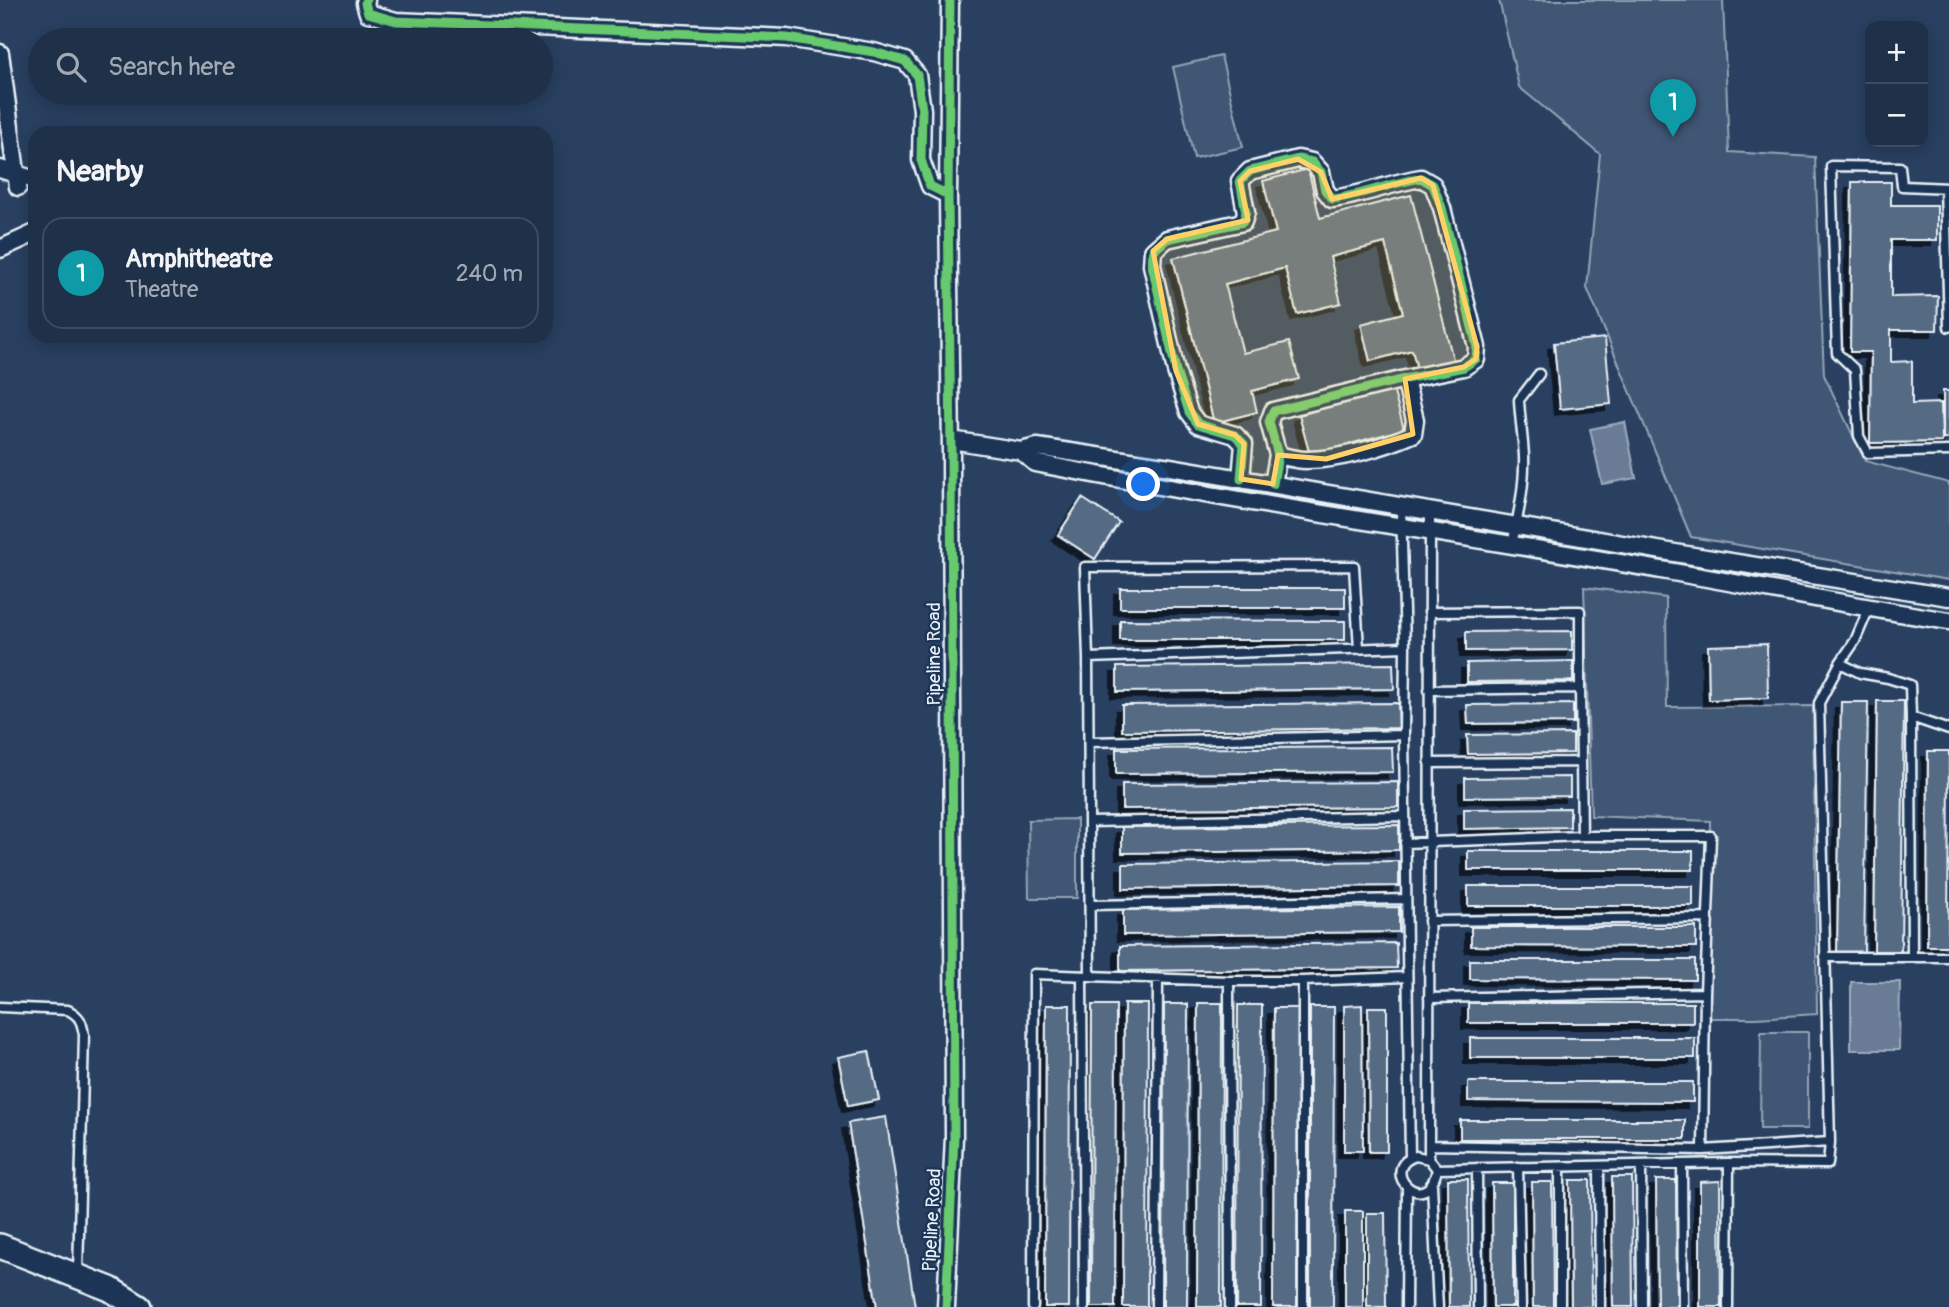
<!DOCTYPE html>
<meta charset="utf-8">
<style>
:root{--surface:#1f3049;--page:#273850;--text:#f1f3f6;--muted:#a1a9b4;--line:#3c4b61;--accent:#bca0f2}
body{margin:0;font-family:Pangolin,sans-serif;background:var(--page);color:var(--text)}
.controls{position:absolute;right:21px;top:21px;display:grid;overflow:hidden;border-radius:14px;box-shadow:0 4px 18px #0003}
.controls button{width:63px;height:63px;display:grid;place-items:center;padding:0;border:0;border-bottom:2px solid var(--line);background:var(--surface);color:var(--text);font:35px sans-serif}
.you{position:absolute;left:1144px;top:485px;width:24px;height:24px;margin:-18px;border:5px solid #fff;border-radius:50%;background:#1a73e8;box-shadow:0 0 0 10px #1a73e833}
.badge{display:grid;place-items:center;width:46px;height:46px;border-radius:50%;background:var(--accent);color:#fff;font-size:23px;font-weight:700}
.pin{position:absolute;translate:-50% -58px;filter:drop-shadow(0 2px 4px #0008)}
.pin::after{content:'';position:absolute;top:37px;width:24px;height:21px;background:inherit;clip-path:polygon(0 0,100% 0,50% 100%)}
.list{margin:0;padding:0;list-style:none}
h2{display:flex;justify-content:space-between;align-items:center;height:91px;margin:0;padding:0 28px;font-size:30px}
h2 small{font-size:23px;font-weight:400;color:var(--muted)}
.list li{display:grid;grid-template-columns:46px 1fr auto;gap:21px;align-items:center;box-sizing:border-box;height:112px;margin:0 14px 14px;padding:0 14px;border:2px solid var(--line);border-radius:21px}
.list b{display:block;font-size:26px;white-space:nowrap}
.list p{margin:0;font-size:23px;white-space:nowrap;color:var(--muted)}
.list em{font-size:23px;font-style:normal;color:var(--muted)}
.icon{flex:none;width:38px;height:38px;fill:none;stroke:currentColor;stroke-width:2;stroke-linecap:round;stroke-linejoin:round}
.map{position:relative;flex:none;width:1949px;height:1307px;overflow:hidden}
.search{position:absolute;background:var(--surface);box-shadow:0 4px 18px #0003;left:28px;top:28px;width:525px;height:77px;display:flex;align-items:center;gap:18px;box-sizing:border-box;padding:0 24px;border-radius:38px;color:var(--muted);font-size:26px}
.panel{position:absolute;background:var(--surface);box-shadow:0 4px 18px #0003;left:28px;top:126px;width:525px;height:217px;border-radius:21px}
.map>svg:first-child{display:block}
.green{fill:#415774;stroke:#94a4b6;stroke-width:2}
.water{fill:#6b7c95;stroke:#9dabbd;stroke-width:2}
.building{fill:#556a83;stroke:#e8f1f8;stroke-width:2;filter:url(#shadow)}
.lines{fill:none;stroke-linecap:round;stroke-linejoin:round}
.lane-casing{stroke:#e8f1f8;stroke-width:13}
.street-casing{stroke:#e8f1f8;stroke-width:21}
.secondary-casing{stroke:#e8f1f8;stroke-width:28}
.lane{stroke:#1d3557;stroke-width:8}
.street{stroke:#1d3557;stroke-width:16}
.secondary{stroke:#1d3557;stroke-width:23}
.cycleway-casing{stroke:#1d3557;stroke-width:13}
.cycleway{stroke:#67ca6e;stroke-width:9}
.marked{fill:#ffd166;fill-opacity:0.2;stroke:#ffd166;stroke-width:5;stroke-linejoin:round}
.labels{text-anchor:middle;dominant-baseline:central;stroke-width:5;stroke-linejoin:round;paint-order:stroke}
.street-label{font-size:19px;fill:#e8f1f8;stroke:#1d3557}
</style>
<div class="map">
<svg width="1949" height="1307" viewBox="0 0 1949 1307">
<defs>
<filter id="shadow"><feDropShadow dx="-6" dy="6" stdDeviation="0" flood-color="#0009"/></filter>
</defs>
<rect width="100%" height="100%" fill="#294061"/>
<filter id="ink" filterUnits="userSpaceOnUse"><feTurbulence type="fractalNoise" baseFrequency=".0143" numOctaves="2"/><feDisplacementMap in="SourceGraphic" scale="14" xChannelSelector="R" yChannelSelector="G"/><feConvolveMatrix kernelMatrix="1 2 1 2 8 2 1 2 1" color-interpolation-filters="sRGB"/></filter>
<g filter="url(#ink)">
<path class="green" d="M1499,0H1723L1729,152L1815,157L1824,375L1865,461L1949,483V580L1691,537L1587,288L1600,154L1519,87Z
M1221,56L1243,147L1194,158L1173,67Z
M1584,587L1666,598L1667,707L1813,706L1817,1014L1756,1018H1708L1710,821L1591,816Z
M1077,819V898H1029L1028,820Z
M1761,1032H1808V1129H1760Z"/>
<path class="water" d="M1625,422L1636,478L1602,484L1590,429Z
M1851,982H1900L1899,1050H1851Z"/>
<path class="building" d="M1308,169L1320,218L1411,195L1454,363L1418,372L1412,350L1370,361L1361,324L1403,313L1385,243L1330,257L1341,303L1297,314L1285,268L1225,284L1243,353L1289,342L1299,379L1252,391L1257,412L1214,423L1173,258L1276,232L1263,181Z
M1852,182H1891V205H1937V240H1891V297L1938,296L1937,330H1891V362L1912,361V404L1941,403L1942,442L1870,443L1871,352H1850Z
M1605,338L1611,404L1560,409L1554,343Z
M1393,389L1404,429L1310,455L1299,415Z
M1943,391H1949V439H1943Z
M1082,498L1119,522L1095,559L1058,535Z
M1120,588H1345V608H1120Z
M1120,620L1345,621V640H1120Z
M1572,631V650L1466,651V632Z
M1767,644L1768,698L1709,700L1708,646Z
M1573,661V681L1467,682V663Z
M1393,664L1394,689L1117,692V667Z
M1877,701H1904L1901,951H1874Z
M1841,702H1868L1864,952H1837Z
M1398,703L1399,728L1122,731V705Z
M1573,704V723L1468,724L1467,705Z
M1573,734V753L1468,754L1467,735Z
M1392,747L1393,772L1116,774V749Z
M1928,751H1949L1948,946H1927Z
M1570,777V796L1465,797V778Z
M1398,782V807L1122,809V784Z
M1570,808V827L1464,829V809Z
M1399,825V850L1122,853V827Z
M1468,851H1693V870H1468Z
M1399,861V886L1123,889V864Z
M1468,886H1693V906H1468Z
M1399,907V932L1123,935V910Z
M1471,927H1696V947L1471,946Z
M1396,943L1397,968L1120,971V946Z
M1470,960H1695V980L1470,979Z
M1198,1003H1222L1221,1307H1197Z
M1468,1003H1693V1023H1468Z
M1124,1004H1148L1147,1307H1123Z
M1164,1004H1188L1187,1307H1163Z
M1046,1005H1070L1069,1307H1045Z
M1092,1005H1116L1115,1307H1091Z
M1238,1005H1262L1261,1307H1237Z
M1362,1005L1363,1151H1344V1006Z
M1310,1007H1334L1333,1307H1310Z
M1368,1007H1387V1152H1369Z
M1274,1008H1298L1297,1307H1273Z
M1470,1038H1695V1058H1470Z
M869,1051L879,1100L848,1106L838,1057Z
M1468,1082H1693V1102L1468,1101Z
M886,1117L915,1307H877L848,1123Z
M1460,1120H1685V1139H1460Z
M1612,1177H1632L1633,1307H1613Z
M1448,1179H1468L1469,1307H1449Z
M1570,1180H1590L1591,1307H1571Z
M1656,1180H1676L1677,1307H1657Z
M1720,1181L1721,1307H1700V1182Z
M1532,1182H1552L1553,1307H1533Z
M1492,1183H1513V1307H1493Z
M1345,1211H1363V1307H1345Z
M1367,1213H1385L1386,1307H1367Z"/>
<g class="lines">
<g class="lane-casing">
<path id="lane" d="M1945,188L1949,327
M1949,188L1902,186L1900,167L1831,166L1837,353L1855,370L1859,436L1868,453L1949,451
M1401,506L1405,647L1404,735L1410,1158
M1512,545C1518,516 1525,486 1524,456C1523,438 1520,419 1519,400L1539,374
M1429,612L1580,611V688
M1088,658L1085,567L1354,566L1359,649
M1840,663L1860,673L1888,678L1910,685L1911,717L1949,730
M1429,690L1580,688L1582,836
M1911,717L1912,957
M1089,742L1404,735
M1429,763L1581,762
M1090,822L1405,816
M1405,843L1582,836H1711L1705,993L1703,1150L1429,1145
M1091,905L1406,899
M1429,921L1707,918
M1825,957H1949
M1082,976L1084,1307
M1090,976L1088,658L1405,647
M1229,981L1230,1307
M1429,998L1705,993
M0,1007L68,1010C80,1016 82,1022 84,1035L78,1273
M1703,1150L1830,1142
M1416,1156L1429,1159L1437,1169C1427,1221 1375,1168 1416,1156Z
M1429,1159L1430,511
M1682,1164L1683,1307
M1641,1165L1642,1307
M1599,1166L1600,1307
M1518,1167L1521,1307
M1560,1167V1307
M1477,1168L1478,1307
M1437,1169L1729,1163L1828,1164L1830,1142L1819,703L1840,663L1855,641L1869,608
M1432,1185L1438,1307
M1033,1307L1034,974L1229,981H1303L1407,977
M1156,1307L1158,979
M1303,1307V981
M1406,1307L1407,1187
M1728,1307L1729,1163"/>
</g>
<g class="street-casing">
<path id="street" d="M366,0L365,3L368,13L396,21L787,38L874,52L905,61L917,75L922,110L921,160L930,186L948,195
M0,53L18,187
M0,169L35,180
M0,249L35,233
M951,440L1021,451L1037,447L1170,467L1681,554L1949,597
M1021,451L1035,463C1245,504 1456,534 1667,571C1761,587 1855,607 1949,621
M1278,455C1287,457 1296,460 1306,460C1338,460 1384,447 1413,434L1415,420L1405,379
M1241,479L1244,444L1235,435L1198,424L1189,412L1176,371L1152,265L1153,251L1167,239L1243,222L1246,212L1240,181L1250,171L1298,159L1312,162L1321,172L1325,190L1332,199C1364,195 1390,183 1421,178L1433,185L1442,208L1477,347L1476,359L1464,367L1405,379L1273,411L1269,422L1278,455L1273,484
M946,1307L954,1137L951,453L948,195L950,0"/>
</g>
<g class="secondary-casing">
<path id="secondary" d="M0,1246L110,1289L139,1307"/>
</g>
<use href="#lane" class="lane"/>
<use href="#street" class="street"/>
<use href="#secondary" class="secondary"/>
<g class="cycleway-casing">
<path id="cycleway" d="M366,0L365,3L368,13L396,21L787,38L874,52L905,61L917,75L922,110L921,160L930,186L948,195
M1241,479L1244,444L1235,435L1198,424L1189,412L1176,371L1152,265L1153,251L1167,239L1243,222L1246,212L1240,181L1250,171L1298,159L1312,162L1321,172L1325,190L1332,199C1364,195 1390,183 1421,178L1433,185L1442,208L1477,347L1476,359L1464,367L1405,379L1273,411L1269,422L1278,455L1273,484
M946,1307L954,1137L951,453L948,195L950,0"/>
</g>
<use href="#cycleway" class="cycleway"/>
</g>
</g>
<path class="marked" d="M1298,159L1321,172L1332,199L1421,178L1433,185L1477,347L1476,359L1464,367L1405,379L1413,434L1326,459L1278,455L1273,484L1241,479L1244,444L1235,435L1198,424L1176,371L1153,251L1167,239L1248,220L1240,181L1250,171Z"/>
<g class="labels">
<g class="street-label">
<text transform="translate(934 654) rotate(-90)">Pipeline Road</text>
<text transform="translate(932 1220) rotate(-87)">Pipeline Road</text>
</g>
</g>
</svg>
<div class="controls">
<button>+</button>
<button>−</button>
</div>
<div class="you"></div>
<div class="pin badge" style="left:1673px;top:137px;background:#0f9aa8">1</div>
<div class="search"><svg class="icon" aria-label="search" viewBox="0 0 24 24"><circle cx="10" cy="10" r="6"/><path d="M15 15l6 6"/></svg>Search here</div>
<section class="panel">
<h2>Nearby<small></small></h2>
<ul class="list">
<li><span class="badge" style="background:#0f9aa8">1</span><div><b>Amphitheatre</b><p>Theatre</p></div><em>240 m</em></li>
</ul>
</section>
</div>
